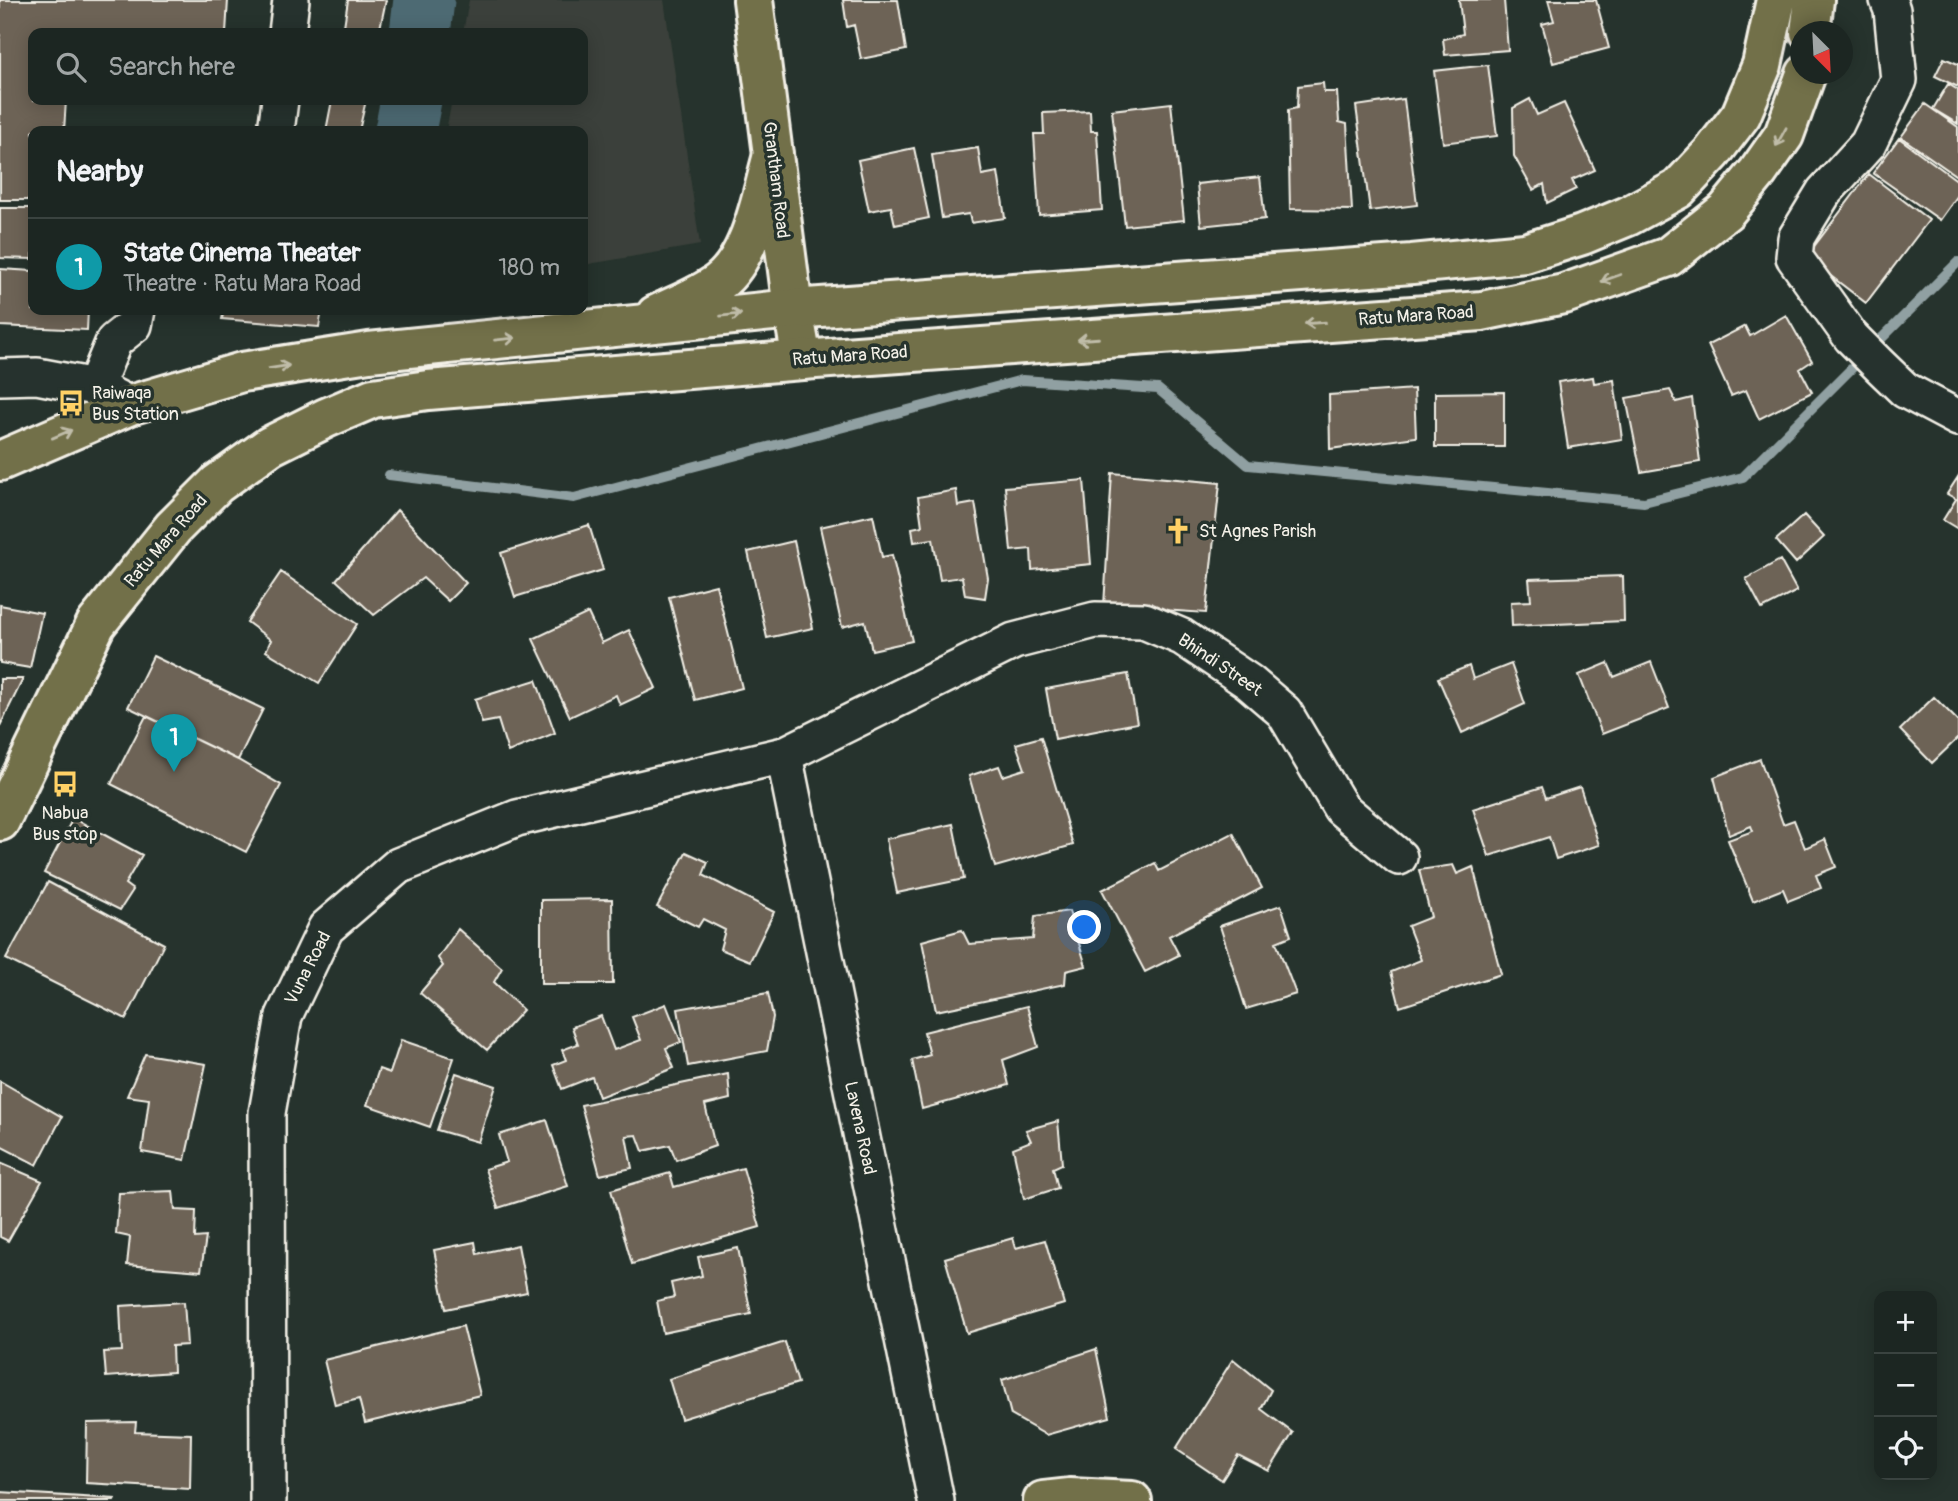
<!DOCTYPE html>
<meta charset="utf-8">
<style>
:root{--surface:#1c2622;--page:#252e2a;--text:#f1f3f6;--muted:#a0a5a5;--line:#3a4340;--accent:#8bbbb9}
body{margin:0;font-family:Pangolin,sans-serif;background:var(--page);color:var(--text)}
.controls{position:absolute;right:21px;bottom:21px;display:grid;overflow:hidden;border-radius:14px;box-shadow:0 4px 18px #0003}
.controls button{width:63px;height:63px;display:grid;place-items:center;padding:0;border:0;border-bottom:2px solid var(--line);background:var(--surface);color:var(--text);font:35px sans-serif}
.compass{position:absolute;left:1790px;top:21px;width:63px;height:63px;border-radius:50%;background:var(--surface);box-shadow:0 4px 18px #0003;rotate:156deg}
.you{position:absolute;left:1085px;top:928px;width:24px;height:24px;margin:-18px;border:5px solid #fff;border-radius:50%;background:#1a73e8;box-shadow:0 0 0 10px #1a73e833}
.badge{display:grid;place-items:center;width:46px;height:46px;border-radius:50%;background:var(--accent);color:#fff;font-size:23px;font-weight:700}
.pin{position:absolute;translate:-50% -58px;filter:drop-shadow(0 2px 4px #0008)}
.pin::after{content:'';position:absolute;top:37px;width:24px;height:21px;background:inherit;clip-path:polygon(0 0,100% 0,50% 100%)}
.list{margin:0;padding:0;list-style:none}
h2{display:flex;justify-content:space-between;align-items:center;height:91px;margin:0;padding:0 28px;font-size:30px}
h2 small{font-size:23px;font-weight:400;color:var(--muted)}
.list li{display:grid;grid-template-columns:46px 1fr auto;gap:21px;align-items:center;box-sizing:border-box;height:98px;padding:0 28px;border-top:2px solid var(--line)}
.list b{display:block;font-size:26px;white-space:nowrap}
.list p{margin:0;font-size:23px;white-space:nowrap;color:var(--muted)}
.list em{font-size:23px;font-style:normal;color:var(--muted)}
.icon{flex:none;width:38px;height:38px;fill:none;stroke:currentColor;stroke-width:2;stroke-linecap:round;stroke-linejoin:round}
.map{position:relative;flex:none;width:1958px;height:1501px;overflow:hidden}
.search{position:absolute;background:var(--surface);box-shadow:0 4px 18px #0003;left:28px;top:28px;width:560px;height:77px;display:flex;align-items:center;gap:18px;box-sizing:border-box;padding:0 24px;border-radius:14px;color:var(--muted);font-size:26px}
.panel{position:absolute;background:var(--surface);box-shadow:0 4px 18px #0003;left:28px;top:126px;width:560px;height:189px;border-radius:14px}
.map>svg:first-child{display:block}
.built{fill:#3b413a}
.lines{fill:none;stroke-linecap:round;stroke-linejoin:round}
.stream{stroke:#90a0a2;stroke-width:10}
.river{stroke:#4d6a73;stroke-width:61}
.building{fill:#6d6357;stroke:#f4f1e8;stroke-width:2}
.minor-casing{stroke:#f4f1e8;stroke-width:40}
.major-casing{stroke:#f4f1e8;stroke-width:44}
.highway-casing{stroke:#f4f1e8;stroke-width:44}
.minor{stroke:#26332d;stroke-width:35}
.major{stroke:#726f4a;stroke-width:38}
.highway{stroke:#726f4a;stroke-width:38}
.oneway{stroke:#c0bda9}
.labels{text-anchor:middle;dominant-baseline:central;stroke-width:7;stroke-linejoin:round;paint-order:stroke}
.street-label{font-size:18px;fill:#f4f1e8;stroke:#26332d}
.poi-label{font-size:18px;fill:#f4f1e8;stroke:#26332d;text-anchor:start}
</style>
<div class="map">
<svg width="1958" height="1501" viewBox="0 0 1958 1501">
<rect width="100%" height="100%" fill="#26332d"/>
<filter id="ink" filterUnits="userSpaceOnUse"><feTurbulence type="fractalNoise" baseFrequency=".0143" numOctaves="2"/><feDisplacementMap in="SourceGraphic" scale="14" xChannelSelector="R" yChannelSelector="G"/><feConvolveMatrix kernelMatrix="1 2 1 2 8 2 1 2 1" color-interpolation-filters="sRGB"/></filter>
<g filter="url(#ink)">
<path class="built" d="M469,0H664L700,245L583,265V131H446L452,100H583V33H463Z"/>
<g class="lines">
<path class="stream" d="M389,475L574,498L1022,380L1158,389L1248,465L1644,502L1743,477L1958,262"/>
<path class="river" d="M420,33L424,0
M405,131L411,100"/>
</g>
<path class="building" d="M0,0H228L226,33H33V100H66L64,131H33V200H0Z
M348,0H386L379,33H343Z
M843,0H898L906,50L861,59L854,25L847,27Z
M1459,0H1504L1508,50L1445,55L1443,39L1463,34Z
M1548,0H1596L1609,48L1553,63L1542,24L1554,21Z
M1944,58L1958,64V87L1935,76Z
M1488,65L1497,136L1443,143L1434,71Z
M1323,83L1324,92H1337L1339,122L1347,124L1352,210L1290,209L1288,110L1297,108L1298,86Z
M1948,84L1958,90V124L1933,109Z
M1404,99L1417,205L1370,211L1356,106Z
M1530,99L1537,115L1564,103L1595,170L1572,180L1576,189L1547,203L1544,184L1533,190L1514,156L1513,108Z
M332,100H366L359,131H326Z
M1171,103L1184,220L1125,226L1112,110Z
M1925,104L1958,127V177L1901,137Z
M1090,111L1091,131H1097L1102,210L1039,215L1034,134H1044L1043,113Z
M1899,138L1958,181V195L1940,220L1873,173Z
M914,148L929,218L895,225L891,207L869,211L858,160Z
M978,148L982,175L998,172L1005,218L971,223L969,214L942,218L932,155Z
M1869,174L1929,220L1866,303L1806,257Z
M1260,177L1265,219L1201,226L1197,184Z
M0,208H33V259L0,258Z
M0,269L33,271V310H88L87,330L0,326Z
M224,310H322L319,327L222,319Z
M1786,315L1812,361L1800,369L1812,392L1759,419L1746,390L1731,396L1708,345L1745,326L1750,336Z
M1593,377L1594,383L1614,380L1622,439L1568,448L1558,382Z
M1414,389L1416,437L1330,449L1329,395Z
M1670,390L1676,402L1692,398L1700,462L1641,472L1626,398Z
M1504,392V447H1435V393Z
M1112,473L1220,483L1206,613L1104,606Z
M1958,477V529L1943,520L1956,499L1947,494Z
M1084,480L1091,564L1032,570L1031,549L1011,551L1005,487Z
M956,490L958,506L975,503L988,578L985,598L965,595L962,577L940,580L933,539L914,542L912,528L922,526L918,497Z
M397,510L466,583L448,601L423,578L374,615L336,580Z
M873,515L882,557L892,555L912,641L872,650L865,621L842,627L820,527Z
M1804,515L1824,537L1796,563L1776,540Z
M589,525L603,570L515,597L501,553Z
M794,541L813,628L767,638L748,552Z
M1780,560L1797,591L1762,609L1746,579Z
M281,572L357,624L319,683L266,651L271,640L247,622Z
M1623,576L1624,621L1512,626L1511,602L1531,601L1529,579Z
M716,585L742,688L695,700L669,597Z
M0,605L42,613L30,668L0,663Z
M588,613L602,643L629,630L656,688L620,705L616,695L570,717L533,639Z
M153,656L263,709L238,760L128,707Z
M1651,662L1669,708L1602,734L1579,675L1608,663L1614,677Z
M1511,664L1525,704L1462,733L1438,678L1469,666L1473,679Z
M1128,674L1137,723L1055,739L1046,689Z
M0,679H23L0,726Z
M536,680L555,733L508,752L498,720L482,723L475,699Z
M1934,697L1958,721V738L1932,763L1900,730Z
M146,716L238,760L281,785L246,852L111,784Z
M1041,737L1073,845L995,867L969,776L999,766L1003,776L1025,769L1016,744Z
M1760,759L1783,824L1794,820L1805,848L1825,839L1836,867L1816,875L1821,888L1788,901L1783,889L1753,901L1728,840L1753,831L1751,826L1729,835L1714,777Z
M1542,787L1546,798L1580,787L1599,845L1556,859L1549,837L1489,856L1473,809Z
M73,818L142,855L125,884L133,890L120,910L44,873Z
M953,824L964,879L897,893L886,839Z
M1233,833L1262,888L1169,936L1179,955L1145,972L1102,890L1155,863L1159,871Z
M686,852L708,862L703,875L774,912L750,961L720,949L725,930L703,919L698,927L657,907Z
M1453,865L1457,874L1473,867L1501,974L1400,1007L1391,972L1421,960L1408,926L1431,917L1419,870Z
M48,882L164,944L126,1019L6,959Z
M612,899L613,984H541V900Z
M1281,905L1291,936L1276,942L1296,994L1246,1009L1220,926Z
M1069,911L1086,966L1066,971L1065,984L936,1011L922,941L962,930L969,944L1033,939L1035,916Z
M458,929L502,968L494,982L523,1010L487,1050L420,993L443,966L438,958Z
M768,993L773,1017L767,1051L688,1066L678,1009Z
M666,1004L681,1042L666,1048L674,1068L599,1097L592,1077L562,1089L553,1065L566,1060L562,1050L578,1044L572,1027L601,1016L614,1050L641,1040L632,1017Z
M1027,1006L1038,1047L1003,1060L1009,1085L922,1109L912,1060L930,1055L924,1032Z
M401,1040L454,1058L430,1127L367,1105L379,1069L390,1073Z
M145,1054L206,1064L185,1160L142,1152L149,1099L127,1096Z
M456,1073L496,1086L478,1142L437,1130Z
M728,1074L730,1099L705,1105L715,1146L676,1160L670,1145L643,1151L637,1135L626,1136L632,1168L600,1175L581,1105Z
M0,1081L62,1117L37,1165L0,1146Z
M547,1120L568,1186L498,1208L485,1169L507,1162L499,1135Z
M1058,1121L1062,1164L1053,1168L1058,1188L1024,1199L1013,1148L1031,1141L1026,1130Z
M0,1163L42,1181L8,1241L0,1237Z
M743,1168L760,1227L632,1264L611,1190L670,1173L674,1187Z
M173,1191L175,1210L196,1211L195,1238L206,1237L201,1271L127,1265L130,1237L116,1234L119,1193Z
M1013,1238L1016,1248L1045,1240L1064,1304L967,1333L945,1258Z
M475,1242L477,1254L518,1245L527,1292L446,1309L434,1250Z
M738,1248L751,1314L663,1333L657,1301L674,1297L671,1283L702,1276L698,1257Z
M184,1302L187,1345L172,1346L173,1372L106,1377L104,1352L122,1351L120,1306Z
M463,1326L480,1395L365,1423L359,1399L335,1405L324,1360Z
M785,1342L798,1383L681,1419L669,1379Z
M1096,1349L1110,1417L1046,1435L1011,1415L1002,1380Z
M1233,1359L1271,1390L1261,1409L1293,1433L1269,1471L1238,1455L1222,1480L1176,1449Z
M136,1422L135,1432L191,1434L190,1489L86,1483L87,1423Z
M0,1492L115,1499L114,1501H0Z"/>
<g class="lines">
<g class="minor-casing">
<path id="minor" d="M1888,0L1892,10L1899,80L1868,144L1824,192L1796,238L1794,257L1851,337L1879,365L1905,390L1958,418
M287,33L291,0
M276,131L280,100
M0,377L37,376L95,387L130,405
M95,387L114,341L134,325L137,310
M784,755L936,1501
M268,1501L267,1113L284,1016L326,928L398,866L517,818L784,755L1014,641L1095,620L1144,621L1182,637L1249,682L1284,712L1341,808L1399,857"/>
</g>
<g class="major-casing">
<path id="major" d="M753,0L793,309L802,360
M1043,1501L1070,1498L1132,1501"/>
</g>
<g class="highway-casing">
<path id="highway" d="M1810,32L1814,0
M656,315C676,305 701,296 719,282C752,257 762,194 773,155
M0,461L130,405L242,372L369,352L793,309L1412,264L1525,253L1582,235L1628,216L1678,189L1712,153L1741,115L1762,65L1776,0
M0,821L96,624L173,528L217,484L270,446L326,418L373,398L428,390L802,360L1482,311L1564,294L1668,257L1726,211L1758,172L1784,135L1806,74"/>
</g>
<use href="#minor" class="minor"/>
<use href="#major" class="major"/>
<use href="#highway" class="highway"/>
</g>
<defs><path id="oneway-shaft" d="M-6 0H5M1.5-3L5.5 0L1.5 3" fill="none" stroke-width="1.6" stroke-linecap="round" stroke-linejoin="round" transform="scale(1.75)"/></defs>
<g class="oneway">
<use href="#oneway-shaft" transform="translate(1781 137) rotate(119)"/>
<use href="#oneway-shaft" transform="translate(1611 278) rotate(160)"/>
<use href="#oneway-shaft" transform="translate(731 315) rotate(-6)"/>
<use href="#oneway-shaft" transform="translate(1315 323) rotate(176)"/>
<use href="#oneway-shaft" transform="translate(505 339) rotate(-6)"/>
<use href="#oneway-shaft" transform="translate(1088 339) rotate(176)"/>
<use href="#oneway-shaft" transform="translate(279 367) rotate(-9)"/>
<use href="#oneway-shaft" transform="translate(62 434) rotate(-23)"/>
</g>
</g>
<defs>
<g id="bus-bare" transform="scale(2.1)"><path d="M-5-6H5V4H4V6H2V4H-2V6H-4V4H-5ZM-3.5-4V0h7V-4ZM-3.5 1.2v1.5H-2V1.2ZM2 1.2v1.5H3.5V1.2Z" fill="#ffd166" stroke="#26332d" stroke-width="2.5" paint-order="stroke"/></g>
<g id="church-bare" transform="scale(2.1)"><path d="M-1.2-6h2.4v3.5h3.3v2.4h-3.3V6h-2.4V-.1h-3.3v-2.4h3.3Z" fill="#ffd166" stroke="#26332d" stroke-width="2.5" paint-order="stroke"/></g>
</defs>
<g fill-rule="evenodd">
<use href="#bus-bare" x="71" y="403"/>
<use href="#church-bare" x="1178" y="531"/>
<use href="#bus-bare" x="65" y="784"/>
</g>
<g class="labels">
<g class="street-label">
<text transform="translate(776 180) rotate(83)">Grantham Road</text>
<text transform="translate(1416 316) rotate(-4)">Ratu Mara Road</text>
<text transform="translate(850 356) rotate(-4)">Ratu Mara Road</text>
<text transform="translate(166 541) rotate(-49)">Ratu Mara Road</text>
<text transform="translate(1220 665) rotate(34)">Bhindi Street</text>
<text transform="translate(308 968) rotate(-63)">Vuna Road</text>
<text transform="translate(860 1128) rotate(78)">Lavena Road</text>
</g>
<g class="poi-label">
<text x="92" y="393">Raiwaqa<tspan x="92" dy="21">Bus Station</tspan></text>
<text x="1199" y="531">St Agnes Parish</text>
<text x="65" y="813" text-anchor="middle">Nabua<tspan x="65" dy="21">Bus stop</tspan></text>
</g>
</g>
</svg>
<div class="controls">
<button>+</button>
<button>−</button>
<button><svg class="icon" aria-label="locate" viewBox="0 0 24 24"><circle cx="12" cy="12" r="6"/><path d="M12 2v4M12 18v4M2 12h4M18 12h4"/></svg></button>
</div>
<svg class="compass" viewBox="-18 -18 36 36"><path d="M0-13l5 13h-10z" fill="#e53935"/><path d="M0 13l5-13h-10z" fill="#a0a5a5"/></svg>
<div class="you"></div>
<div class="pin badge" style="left:174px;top:772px;background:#0f9aa8">1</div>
<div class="search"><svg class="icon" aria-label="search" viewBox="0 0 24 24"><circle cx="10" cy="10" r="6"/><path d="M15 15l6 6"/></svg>Search here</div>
<section class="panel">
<h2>Nearby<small></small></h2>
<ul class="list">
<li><span class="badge" style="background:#0f9aa8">1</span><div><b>State Cinema Theater</b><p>Theatre · Ratu Mara Road</p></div><em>180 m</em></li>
</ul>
</section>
</div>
